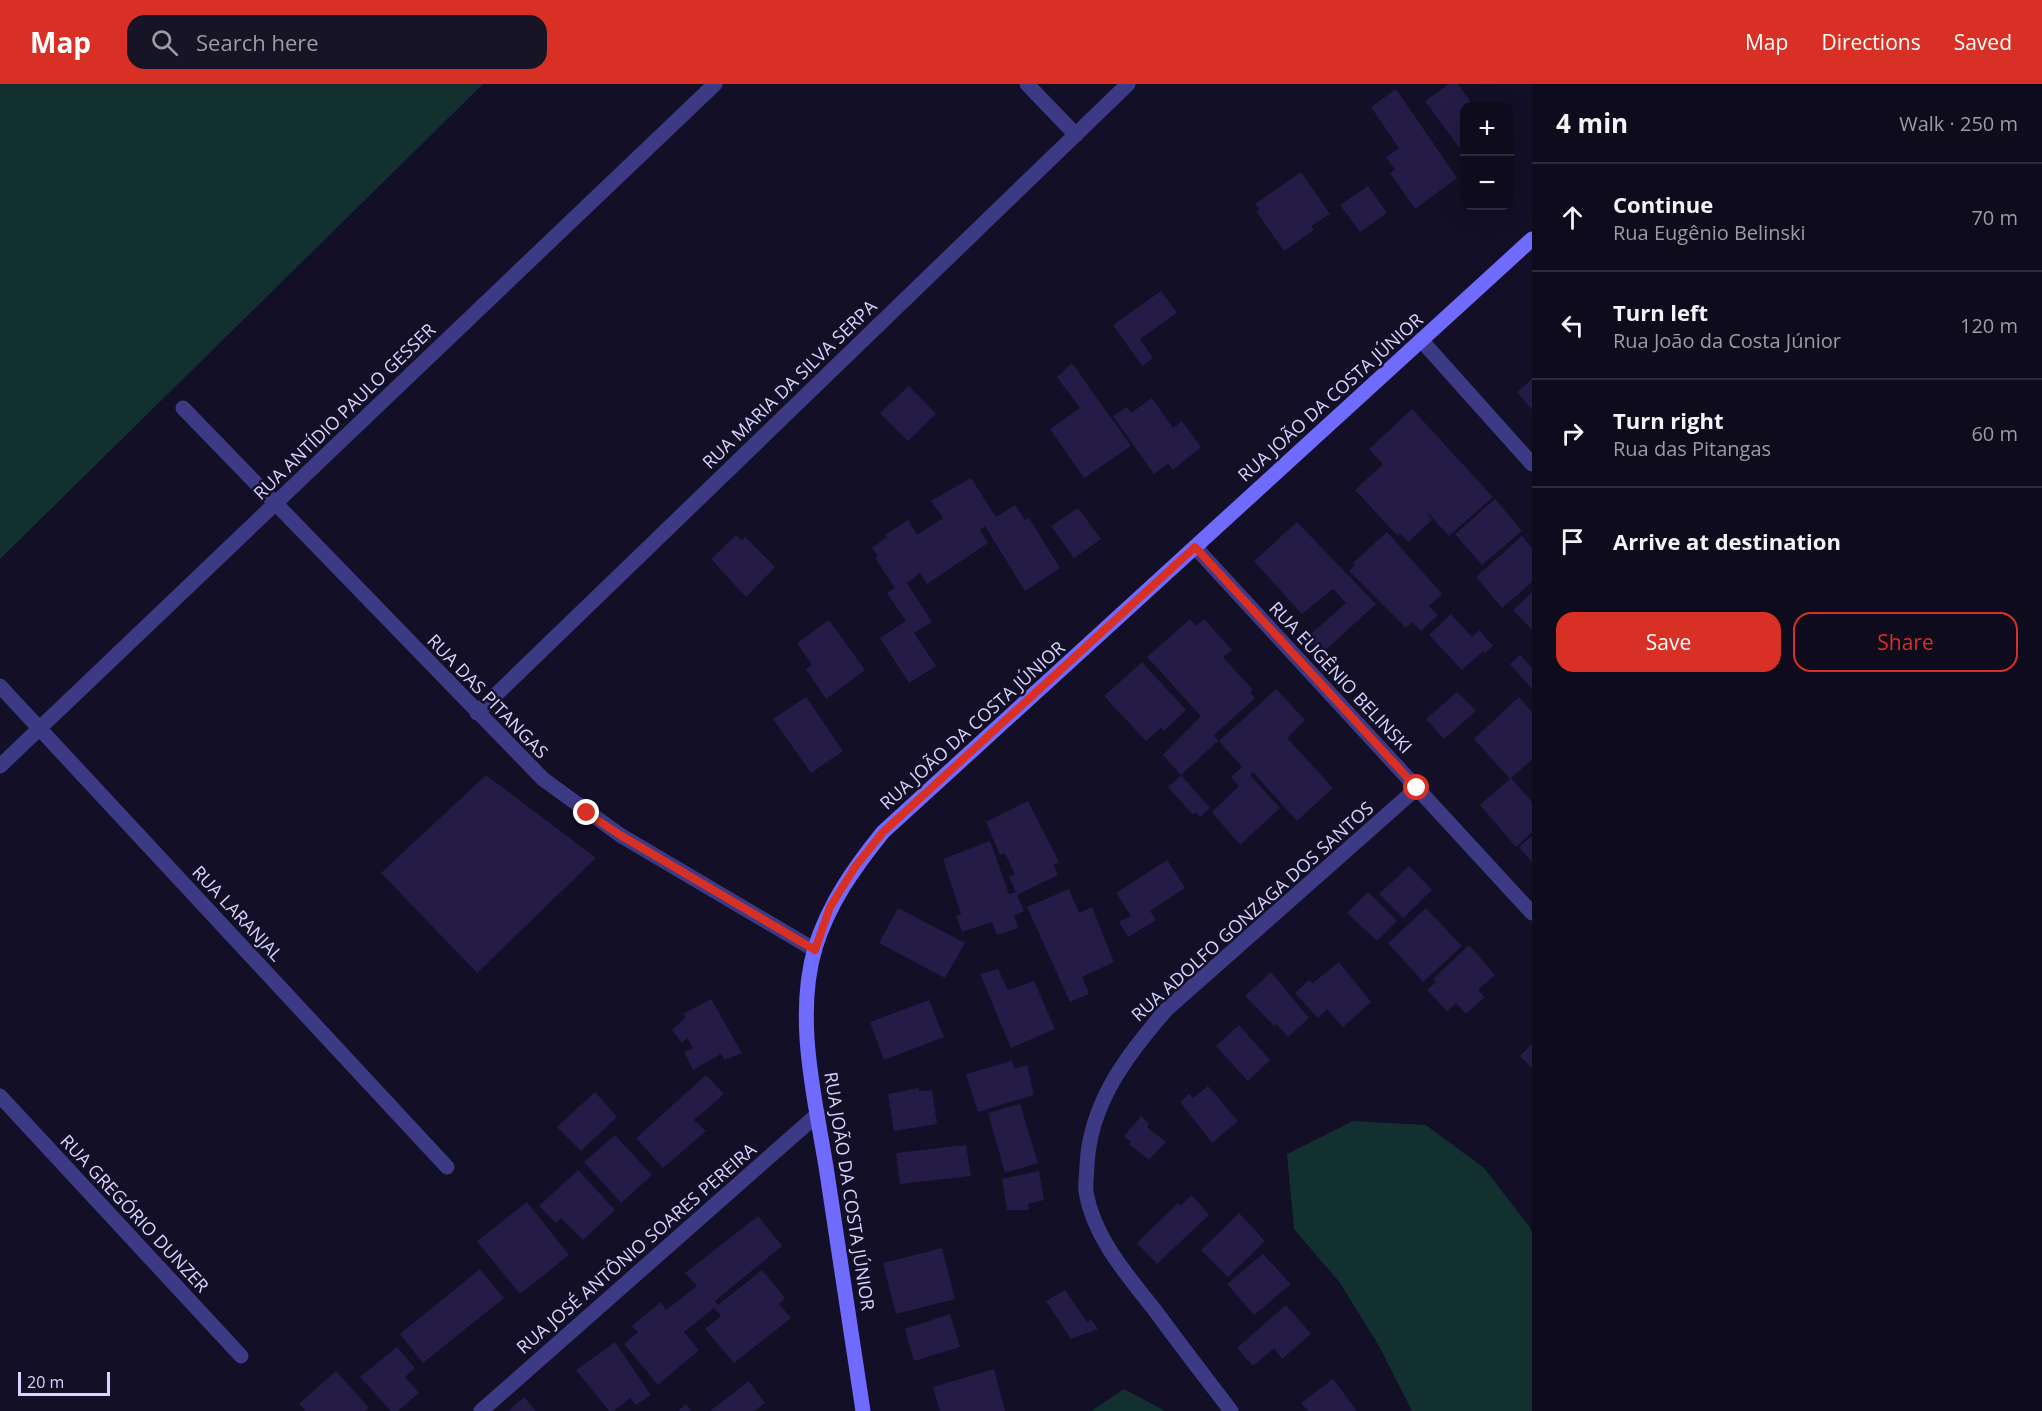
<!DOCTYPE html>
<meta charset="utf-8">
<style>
:root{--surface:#0e0b1c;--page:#171425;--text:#f1f3f6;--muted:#9b9ba3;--line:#2e2b3b;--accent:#d93025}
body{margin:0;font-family:"Open Sans",sans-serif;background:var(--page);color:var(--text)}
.controls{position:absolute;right:18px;top:18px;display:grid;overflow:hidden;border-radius:12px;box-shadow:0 6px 24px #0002}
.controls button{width:54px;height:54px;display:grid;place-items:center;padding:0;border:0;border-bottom:2px solid var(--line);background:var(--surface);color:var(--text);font:30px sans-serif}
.scale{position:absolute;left:18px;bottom:15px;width:92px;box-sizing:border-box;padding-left:6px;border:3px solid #d9d4ff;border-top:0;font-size:16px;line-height:21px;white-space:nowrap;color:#d9d4ff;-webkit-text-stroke:4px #130f26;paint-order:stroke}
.stop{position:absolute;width:18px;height:18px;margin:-14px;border:4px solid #d93025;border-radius:50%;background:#fff}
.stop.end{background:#d93025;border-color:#fff;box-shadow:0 2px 6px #0008}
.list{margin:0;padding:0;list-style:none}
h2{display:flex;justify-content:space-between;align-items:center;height:78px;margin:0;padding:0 24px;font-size:26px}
h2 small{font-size:20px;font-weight:400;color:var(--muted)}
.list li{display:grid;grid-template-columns:39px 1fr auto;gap:18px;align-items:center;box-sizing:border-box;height:108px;padding:0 24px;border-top:2px solid var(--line)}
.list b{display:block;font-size:22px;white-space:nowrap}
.list p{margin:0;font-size:20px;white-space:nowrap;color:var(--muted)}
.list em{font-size:20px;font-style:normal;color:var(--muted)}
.actions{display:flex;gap:12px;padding:18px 24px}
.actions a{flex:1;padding:14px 0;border:2px solid var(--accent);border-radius:18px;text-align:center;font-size:21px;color:var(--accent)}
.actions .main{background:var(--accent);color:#fff}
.icon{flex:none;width:33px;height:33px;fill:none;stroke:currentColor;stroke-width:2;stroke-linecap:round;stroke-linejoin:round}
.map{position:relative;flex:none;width:1532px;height:1327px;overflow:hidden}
header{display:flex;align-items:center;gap:36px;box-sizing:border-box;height:84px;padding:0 30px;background:var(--accent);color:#fff}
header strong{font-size:28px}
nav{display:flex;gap:33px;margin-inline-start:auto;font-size:21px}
.search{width:420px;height:54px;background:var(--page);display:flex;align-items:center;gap:15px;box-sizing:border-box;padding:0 21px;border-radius:18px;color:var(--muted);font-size:22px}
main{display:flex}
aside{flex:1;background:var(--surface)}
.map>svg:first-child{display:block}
.green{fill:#12302f}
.building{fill:#241b47}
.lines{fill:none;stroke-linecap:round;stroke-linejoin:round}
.minor{stroke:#3d3a85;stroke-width:15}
.secondary{stroke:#6f6bff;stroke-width:15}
.route{stroke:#d93025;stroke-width:8}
.labels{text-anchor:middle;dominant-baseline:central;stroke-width:5;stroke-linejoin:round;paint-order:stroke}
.street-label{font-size:18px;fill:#d9d4ff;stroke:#130f26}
</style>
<header>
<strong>Map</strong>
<div class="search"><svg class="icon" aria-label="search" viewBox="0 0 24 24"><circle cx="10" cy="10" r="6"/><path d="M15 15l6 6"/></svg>Search here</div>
<nav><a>Map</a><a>Directions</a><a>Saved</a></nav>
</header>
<main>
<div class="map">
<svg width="1532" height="1327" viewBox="0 0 1532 1327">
<rect width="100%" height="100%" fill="#130f26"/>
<path class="green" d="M0,0H483L0,475Z
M1353,1037L1426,1041L1484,1084L1529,1142L1532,1148V1327H1412L1379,1262L1340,1199L1294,1145L1287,1070Z
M1124,1305L1165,1327H1091Z"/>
<path class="building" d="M1449,0H1458L1474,22H1464V70L1425,17Z
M1396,5L1457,94L1415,125L1390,89L1395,86L1386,73L1399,64L1371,23Z
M1301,88L1330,130L1311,142L1314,146L1284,167L1256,127L1259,125L1255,120Z
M1368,102L1387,129L1360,148L1340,121Z
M1161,207L1177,229L1140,255L1153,274L1142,282L1113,241Z
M1072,279L1131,362L1084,394L1050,345L1080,324L1057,293Z
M1532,295V326L1517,308Z
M909,302L936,330L908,357L880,329Z
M1152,314L1173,344L1182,337L1201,363L1173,386L1168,380L1154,390L1113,332L1127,323L1131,329Z
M1412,325L1493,413L1449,452L1426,427L1432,436L1408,458L1401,450L1398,452L1355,406L1383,380L1369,365Z
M971,394L996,433L1015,421L1025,436L1029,434L1060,484L1025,507L985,442L980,446L988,459L927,500L920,489L907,499L932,538L914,549L936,582L909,599L880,554L906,537L887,509L895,504L875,474L878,472L872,464L887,453L885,451L908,436L917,451L943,434L931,417Z
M1495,415L1522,447L1482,481L1455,450Z
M1078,424L1101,455L1074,474L1051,442Z
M1297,438L1376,520L1321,570L1306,554L1346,519L1333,505L1302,530L1254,477Z
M1387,448L1442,510L1429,522L1438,531L1421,547L1412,538L1406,544L1349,487L1355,481L1353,479Z
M736,451L742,456L745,453L775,483L746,513L711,475Z
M1522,452L1532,464V498L1502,524L1476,493Z
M1532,508V546L1513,526Z
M1451,530L1472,553L1479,546L1493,562L1485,569L1483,567L1462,586L1429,551Z
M1190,535L1196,542L1204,535L1232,566L1223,573L1253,606L1250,608L1255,614L1214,651L1218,657L1181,691L1163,671L1201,632L1147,573Z
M829,536L865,586L826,615L806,585L812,581L797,559Z
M1520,571L1532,584V605L1510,580Z
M1142,578L1186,626L1164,647L1161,644L1146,657L1104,612Z
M1276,605L1305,636L1287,654L1333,704L1297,737L1253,688L1250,691L1280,724L1240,761L1212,728L1239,702L1231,693L1242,683L1219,657Z
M1457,608L1476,627L1444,655L1426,635Z
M806,613L843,667L811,689L773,635Z
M1519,613L1532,628V675L1510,695L1474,655Z
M486,691L596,774L477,889L381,789Z
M1181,691L1210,724L1200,733L1196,728L1193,731L1168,703Z
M1511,694L1532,718V748L1516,763L1480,721Z
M1028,717L1059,778L1053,781L1058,791L1017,811L1024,827L1014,832L1018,844L997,851L992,838L962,848L956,832L961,830L943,775L990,757L1009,810L1016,808L1009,793L1015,790L1005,769L1000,771L986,738Z
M1532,752V778L1519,763Z
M1167,776L1185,804L1150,827L1156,836L1128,853L1119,838L1131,832L1116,809Z
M1409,782L1432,806L1403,834L1379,810Z
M1069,805L1079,829L1092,823L1114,878L1082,893L1089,910L1070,918L1027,823Z
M1368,808L1397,837L1377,857L1347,829Z
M898,824L965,859L945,894L879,859Z
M1426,824L1462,862L1423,898L1388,859Z
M1469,861L1495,891L1478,906L1485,913L1466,930L1456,919L1447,927L1427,906L1436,898L1433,895Z
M1339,878L1371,918L1343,943L1327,925L1318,934L1295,909L1309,896L1313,899Z
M998,885L1008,906L1034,897L1055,945L1011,964L980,890Z
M1271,888L1309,934L1288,953L1276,940L1274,942L1245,912Z
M711,915L742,969L725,976L721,970L693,986L684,968L693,964L687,954L682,959L672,946L686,933L683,930Z
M929,916L944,953L884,976L870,938Z
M1239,941L1270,976L1248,997L1216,962Z
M1532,960V984L1520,972Z
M1012,977L1014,985L1027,981L1034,1011L978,1028L966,990Z
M706,991L724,1010L694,1036L706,1047L663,1084L636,1054Z
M1208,1002L1238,1037L1212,1059L1180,1018L1189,1010L1193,1014Z
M919,1004V1007L932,1006L937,1040L894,1047L888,1010Z
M595,1008L617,1033L581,1067L557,1043Z
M1020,1020L1038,1079L1005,1089L988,1029Z
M1141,1032L1149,1040L1147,1043L1166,1058L1149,1076L1129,1060L1131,1058L1124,1052Z
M615,1051L652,1091L621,1119L584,1078Z
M966,1061L971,1092L900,1100L896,1069Z
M578,1086L615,1126L583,1156L561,1134L556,1139L539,1122Z
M1039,1087L1044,1116L1028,1120L1029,1126H1007L1002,1095Z
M1192,1111L1209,1131L1157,1180L1137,1159L1178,1119L1180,1122Z
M527,1118L569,1171L520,1210L477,1157Z
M1239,1129L1265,1157L1228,1193L1201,1166Z
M758,1132L782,1162L715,1217L718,1221L762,1186L785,1214L779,1220L791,1234L734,1279L705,1245L721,1232L714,1224L684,1248L699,1266L658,1301L624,1260L638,1248L632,1242L661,1218L666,1226L697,1202L685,1189Z
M942,1164L955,1215L896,1230L883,1179Z
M1263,1170L1291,1200L1254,1231L1227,1200Z
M480,1185L504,1214L423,1279L400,1250Z
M1065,1206L1087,1238L1091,1235L1098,1245L1071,1255L1046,1217Z
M1286,1221L1311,1250L1282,1275L1274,1264L1253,1282L1237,1264Z
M950,1230L960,1263L914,1277L905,1245Z
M615,1258L651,1311L636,1321L630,1314L614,1327H609L576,1286Z
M397,1263L415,1284L405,1293L419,1309L398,1327H391L360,1293Z
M994,1285L1005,1327H940L933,1303Z
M336,1287L369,1324L365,1327H305L299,1320Z
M1333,1295L1357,1327H1308L1301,1319Z
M749,1297L765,1319L754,1327H710Z
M524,1313L536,1327H508Z
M686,1320L691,1327H678Z"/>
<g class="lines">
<path class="minor" d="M1027,0L1076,51
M1421,256L1532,380
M183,324L543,695L620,751L815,866
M1195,463L1532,829
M0,602L447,1083
M477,629L1128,0
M0,682L715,0
M0,1012L241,1272
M481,1327L818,1030
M1231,1327C1206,1294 1181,1262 1157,1229C1129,1193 1094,1155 1086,1108C1085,1100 1087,1089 1087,1081C1090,1019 1127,971 1166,926L1417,704"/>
<path class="secondary" d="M863,1327C851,1248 839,1168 827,1089C816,1018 794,936 815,864C829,819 854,784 883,748L1532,155"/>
</g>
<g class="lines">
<path class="route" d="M587,729L620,751L815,866L830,823L855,783L883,748L1195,463L1417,704"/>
</g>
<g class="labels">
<g class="street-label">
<text transform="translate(789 300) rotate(-44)">RUA MARIA DA SILVA SERPA</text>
<text transform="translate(1330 313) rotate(-42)">RUA JOÃO DA COSTA JÚNIOR</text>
<text transform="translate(344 327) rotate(-44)">RUA ANTÍDIO PAULO GESSER</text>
<text transform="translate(1341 593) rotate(47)">RUA EUGÊNIO BELINSKI</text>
<text transform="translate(488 612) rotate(46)">RUA DAS PITANGAS</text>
<text transform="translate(972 641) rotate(-42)">RUA JOÃO DA COSTA JÚNIOR</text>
<text transform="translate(1252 827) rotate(-42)">RUA ADOLFO GONZAGA DOS SANTOS</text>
<text transform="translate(238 829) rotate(47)">RUA LARANJAL</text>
<text transform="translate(850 1107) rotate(81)">RUA JOÃO DA COSTA JÚNIOR</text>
<text transform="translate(135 1129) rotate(47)">RUA GREGÓRIO DUNZER</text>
<text transform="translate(636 1164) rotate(-41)">RUA JOSÉ ANTÔNIO SOARES PEREIRA</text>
</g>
</g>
</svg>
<div class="controls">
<button>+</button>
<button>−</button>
</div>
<div class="scale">20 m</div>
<div class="stop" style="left:1417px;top:704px"></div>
<div class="stop end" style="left:587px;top:729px"></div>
</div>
<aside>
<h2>4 min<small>Walk · 250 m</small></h2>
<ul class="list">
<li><svg class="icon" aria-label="ahead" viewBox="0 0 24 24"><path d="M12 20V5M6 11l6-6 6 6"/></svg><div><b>Continue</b><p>Rua Eugênio Belinski</p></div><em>70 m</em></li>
<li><svg class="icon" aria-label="left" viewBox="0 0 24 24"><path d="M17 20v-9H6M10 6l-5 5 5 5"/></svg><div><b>Turn left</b><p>Rua João da Costa Júnior</p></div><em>120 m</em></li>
<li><svg class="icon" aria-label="right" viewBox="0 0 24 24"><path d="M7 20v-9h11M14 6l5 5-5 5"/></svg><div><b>Turn right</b><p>Rua das Pitangas</p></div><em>60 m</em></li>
<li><svg class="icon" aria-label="arrive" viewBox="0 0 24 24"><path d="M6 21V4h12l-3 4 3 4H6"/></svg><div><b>Arrive at destination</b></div></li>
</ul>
<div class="actions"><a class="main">Save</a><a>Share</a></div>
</aside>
</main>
